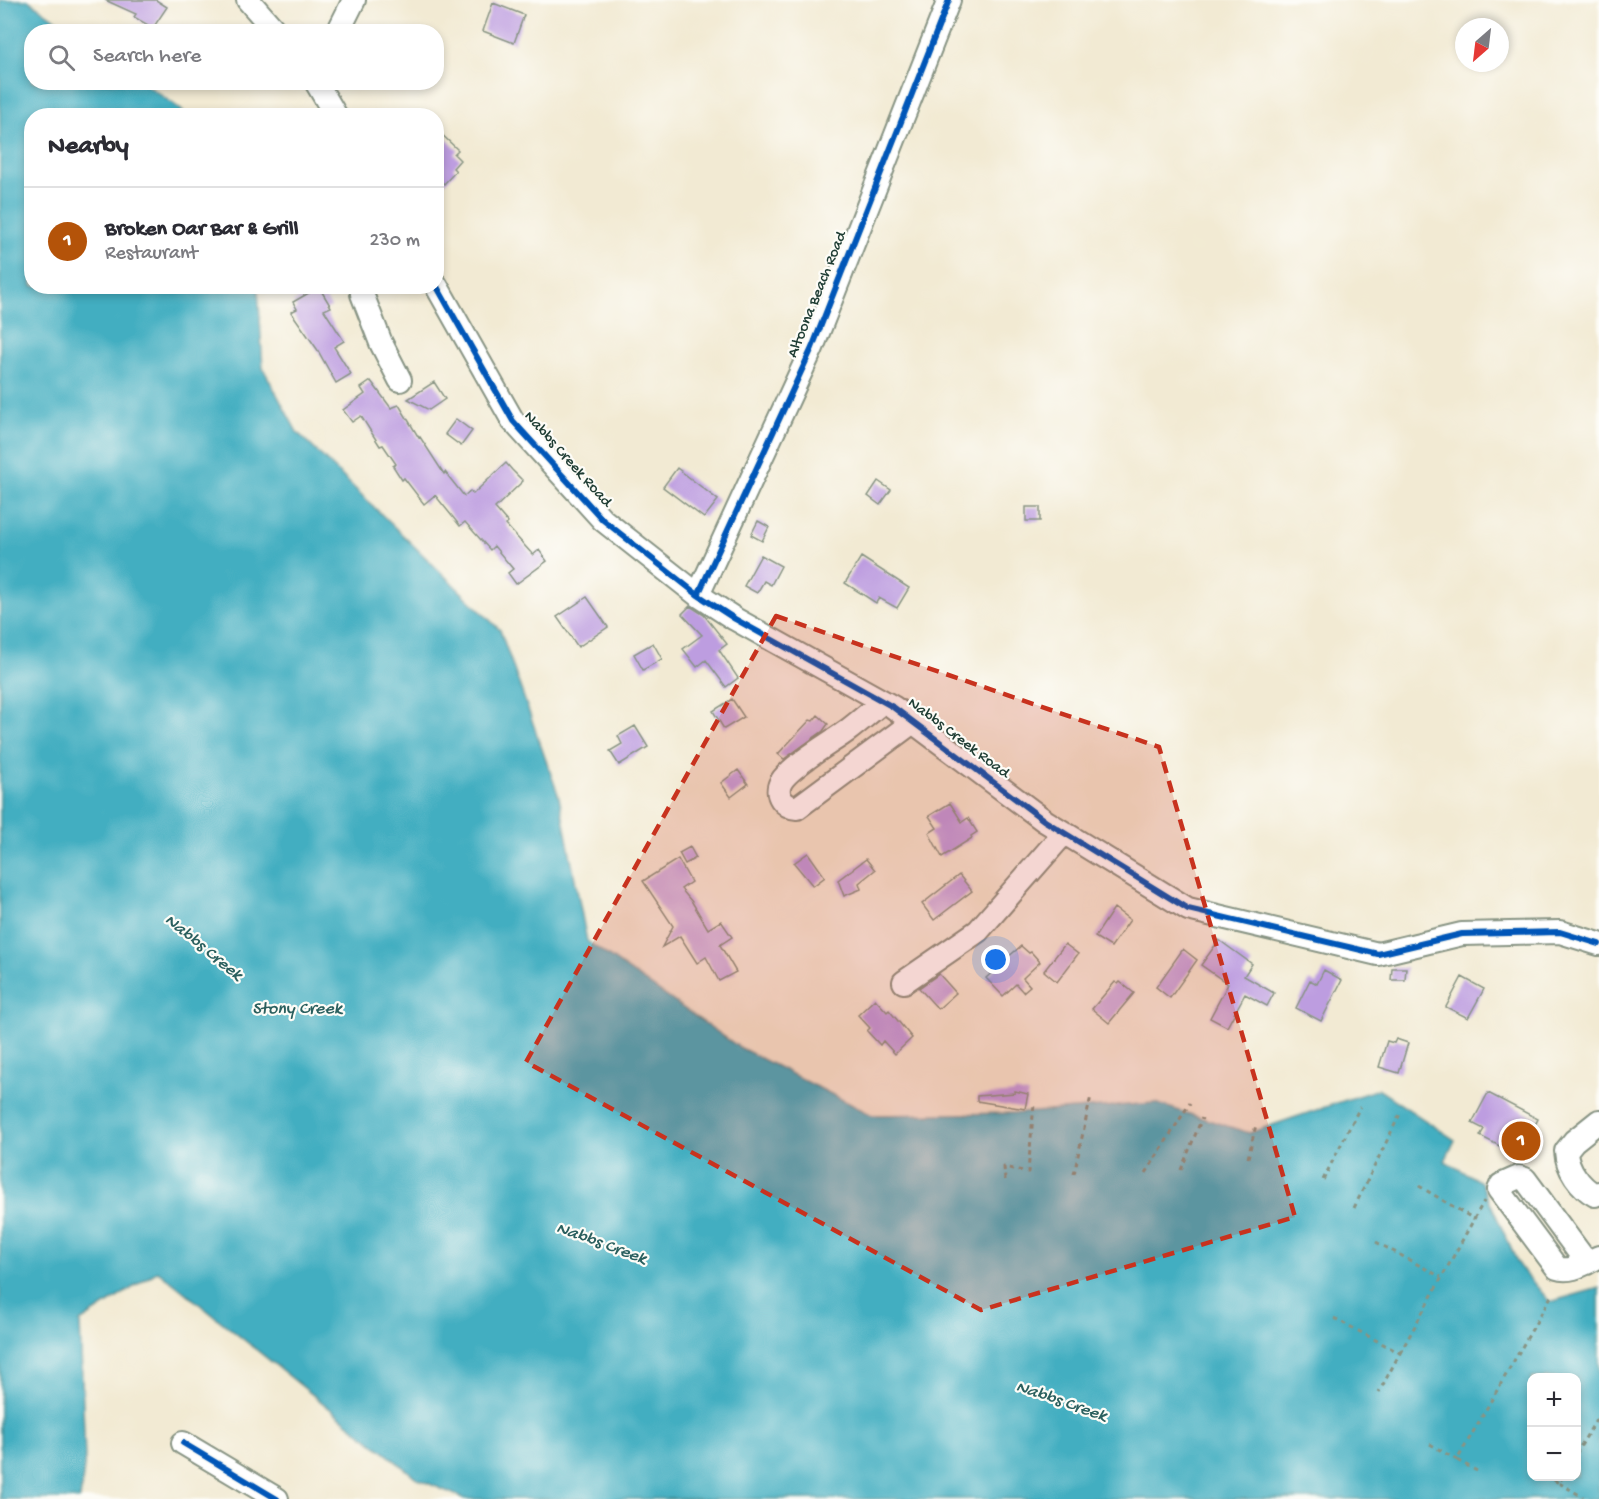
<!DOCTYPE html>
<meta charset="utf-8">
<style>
:root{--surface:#fff;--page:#f7f7f7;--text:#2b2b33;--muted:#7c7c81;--line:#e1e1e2;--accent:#b45309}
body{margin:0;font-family:"Gochi Hand",sans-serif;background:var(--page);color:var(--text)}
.controls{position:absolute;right:18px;bottom:18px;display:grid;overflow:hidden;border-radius:12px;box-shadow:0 3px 9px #0003}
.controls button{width:54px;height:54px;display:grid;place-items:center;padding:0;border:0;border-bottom:2px solid var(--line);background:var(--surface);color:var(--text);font:30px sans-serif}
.compass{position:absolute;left:1455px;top:18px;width:54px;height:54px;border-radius:50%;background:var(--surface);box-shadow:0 3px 9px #0003;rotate:208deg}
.you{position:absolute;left:996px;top:960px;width:21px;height:21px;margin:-15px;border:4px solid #fff;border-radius:50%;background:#1a73e8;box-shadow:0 0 0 9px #1a73e833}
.badge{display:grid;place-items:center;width:39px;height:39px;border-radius:50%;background:var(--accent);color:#fff;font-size:20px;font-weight:700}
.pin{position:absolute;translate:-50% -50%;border:3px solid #fff;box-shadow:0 2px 6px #0006}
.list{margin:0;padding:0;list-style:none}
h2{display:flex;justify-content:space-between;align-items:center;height:78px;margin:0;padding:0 24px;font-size:26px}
h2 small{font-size:20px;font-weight:400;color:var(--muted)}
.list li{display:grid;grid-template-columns:39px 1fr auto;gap:18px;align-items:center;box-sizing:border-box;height:108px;padding:0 24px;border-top:2px solid var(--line)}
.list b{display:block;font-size:22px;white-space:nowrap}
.list p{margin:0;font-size:20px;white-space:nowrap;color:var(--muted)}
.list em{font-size:20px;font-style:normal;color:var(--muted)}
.icon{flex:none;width:33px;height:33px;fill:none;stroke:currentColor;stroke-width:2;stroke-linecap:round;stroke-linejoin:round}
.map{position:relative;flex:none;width:1599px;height:1499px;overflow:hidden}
.search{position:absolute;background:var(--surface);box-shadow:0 3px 9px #0003;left:24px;top:24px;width:420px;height:66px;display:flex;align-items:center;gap:15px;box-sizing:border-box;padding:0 21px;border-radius:24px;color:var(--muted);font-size:22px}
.panel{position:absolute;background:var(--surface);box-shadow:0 3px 9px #0003;left:24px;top:108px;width:420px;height:186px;border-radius:24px}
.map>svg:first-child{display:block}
.water{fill:#42aec1;stroke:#30767a;stroke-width:1.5;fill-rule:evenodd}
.building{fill:#bd9de0}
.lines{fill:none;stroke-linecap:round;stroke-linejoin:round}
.minor-casing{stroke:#889484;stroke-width:26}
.path{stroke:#889484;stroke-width:3;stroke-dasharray:4.5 4.5;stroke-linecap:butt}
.minor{stroke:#fff;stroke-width:22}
.cycleway-casing{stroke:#fdfcf7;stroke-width:10}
.cycleway{stroke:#0057b8;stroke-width:6}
.marked{fill:#c8321e;fill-opacity:0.2;stroke:#c8321e;stroke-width:4.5;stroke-dasharray:12 8;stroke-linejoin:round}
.labels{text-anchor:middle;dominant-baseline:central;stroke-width:4.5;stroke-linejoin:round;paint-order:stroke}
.street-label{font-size:16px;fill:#1f3d34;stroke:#fdfcf7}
.water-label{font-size:18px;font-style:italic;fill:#2a5f5e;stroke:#fdfcf7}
</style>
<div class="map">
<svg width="1599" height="1499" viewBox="0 0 1599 1499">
<rect width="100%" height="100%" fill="#fdfcf7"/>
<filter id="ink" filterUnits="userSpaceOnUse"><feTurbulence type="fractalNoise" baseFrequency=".0167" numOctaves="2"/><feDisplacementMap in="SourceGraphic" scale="12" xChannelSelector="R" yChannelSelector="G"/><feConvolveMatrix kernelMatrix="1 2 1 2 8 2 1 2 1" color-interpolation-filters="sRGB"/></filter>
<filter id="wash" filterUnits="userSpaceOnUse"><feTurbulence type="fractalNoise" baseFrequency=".008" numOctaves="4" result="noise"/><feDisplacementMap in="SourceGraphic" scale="24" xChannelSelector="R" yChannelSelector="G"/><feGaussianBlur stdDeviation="1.35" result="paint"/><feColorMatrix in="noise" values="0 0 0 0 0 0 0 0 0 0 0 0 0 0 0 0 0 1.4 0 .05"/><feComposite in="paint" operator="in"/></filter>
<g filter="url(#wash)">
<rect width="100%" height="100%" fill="#f2ead3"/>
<path class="water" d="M0,0H28L72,31L32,32V82L144,83L179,108L186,115L32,116V286L258,287L263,368L297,432L500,630L559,797L587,941L739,1047L872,1115L1021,1113L1155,1103L1249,1133L1378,1089L1455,1140L1445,1161L1481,1182L1519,1266L1550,1302L1599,1288V1499H465L418,1479L158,1271L80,1322L85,1459L80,1499H0ZM1532,1378H1576V1476H1532Z"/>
<g id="blocks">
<path class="building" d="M105,0H156L167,7L153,28L134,17L136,14Z
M493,3L524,15L514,43L483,31Z
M436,129L458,150L454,154L460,160L453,168L456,171L444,184L436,176Z
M319,287L331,307L324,310L344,341L334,347L351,374L336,383L317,349L291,312L297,309L293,302Z
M371,381L391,408L399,405L419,438L420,437L444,474L445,472L464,496L470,491L473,494L506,463L512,470L523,481L495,508L508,523L506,525L533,555L539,550L547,561L516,584L508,573L513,569L494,546L490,550L465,522L460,526L435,495L424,504L404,478L402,480L393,466L396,464L383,445L380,446L361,416L352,422L343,410L365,394L361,388Z
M434,382L445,399L429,410L408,399Z
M456,419L472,431L461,446L445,434Z
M677,468L718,500L704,518L663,487Z
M878,481L891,490L880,505L868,496Z
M1026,507H1040V521H1026Z
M758,521L769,527L762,541L751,535Z
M761,555L781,566L771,585L764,581L757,593L744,586Z
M861,557L909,588L897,608L879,598L876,603L845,583Z
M587,597L608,627L578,647L557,617Z
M690,606L704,615L727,644L719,650L738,678L726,687L706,660L697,667L683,649L702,635L682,614Z
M653,643L662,659L643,670L634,654Z
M732,699L744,717L724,729L713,711Z
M818,715L828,724L823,731L784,759L778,754L810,720L813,721Z
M635,726L648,747L619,765L610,751L622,744L618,736Z
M738,770L748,784L731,797L721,783Z
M950,803L962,822L968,818L977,832L971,836L972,838L942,857L929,833L937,828L929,816Z
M690,847L696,858L685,864L679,853Z
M808,853L825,877L813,886L794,863Z
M678,859L691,882L681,889L692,902L708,929L721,921L732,937L720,945L736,972L719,981L706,957L697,963L680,936L662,947L673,926L643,881Z
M866,859L875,870L859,883L861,889L844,896L838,880Z
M959,875L972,891L934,920L922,904Z
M1114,908L1130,920L1111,947L1095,937Z
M1219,940L1252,964L1244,976L1274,993L1267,1006L1245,994L1227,1027L1210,1018L1228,984L1201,965Z
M1065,944L1078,954L1057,982L1044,971Z
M1021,946L1029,953L1031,952L1040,962L1023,978L1030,986L1023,992L1016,984L1003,996L986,978L998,967L995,963L1004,954L1007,958Z
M1183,949L1197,960L1170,998L1156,987Z
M1392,968H1406L1405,980H1391Z
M1324,970L1342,980L1321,1021L1296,1008L1310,980L1317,984Z
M939,974L956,993L938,1009L919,988Z
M1462,977L1484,989L1468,1018L1446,1007Z
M1115,982L1118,984L1120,982L1134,993L1109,1023L1092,1009Z
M875,999L887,1012L889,1010L912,1038L895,1054L883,1041L880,1045L867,1031L870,1028L858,1015Z
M1396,1039L1408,1043L1399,1073L1379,1067L1387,1041L1394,1043Z
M1015,1091L1028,1094L1025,1109L977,1101V1096L1015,1093Z
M1488,1093L1538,1119L1519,1156L1480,1136L1484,1129L1472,1123Z"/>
</g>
</g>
<g filter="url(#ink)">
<use href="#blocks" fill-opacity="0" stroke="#889484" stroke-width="1.5"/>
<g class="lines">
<g class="minor-casing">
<path id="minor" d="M248,0L276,32
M338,32L354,0
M316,82L336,116
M436,285L513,421L603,520L698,595L735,619L893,707L1045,821L1188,909L1378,954L1462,934L1560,932L1599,944
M361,286L362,294L381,343L400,380
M698,595L812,348L949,0
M883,702C871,711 859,722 847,731C832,742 789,767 781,782C774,795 784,807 797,808L913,722
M904,982L978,931L1064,833
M1599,1121L1574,1141L1566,1151C1567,1169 1580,1187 1595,1195L1599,1193
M1587,1263L1525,1179L1519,1177L1501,1185L1499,1190L1557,1268C1571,1273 1585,1263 1599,1257
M183,1443L277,1499"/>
</g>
<path class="path" d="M1248,1158L1256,1125
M1181,1170L1202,1118
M1146,1173L1190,1103
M1074,1174L1091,1096
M1005,1180L1004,1167L1028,1172L1034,1104
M1323,1180L1360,1107
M1419,1186L1474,1219
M1354,1208L1401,1112
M1376,1242L1441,1277
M1334,1318L1400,1353L1379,1392
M1400,1353L1484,1201
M1430,1444L1457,1460
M1576,1454L1599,1415
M1531,1468H1532
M1477,1471L1457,1460L1553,1293
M1546,1476L1559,1483L1563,1476
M1559,1483L1583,1497"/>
<use href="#minor" class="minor"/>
<g class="cycleway-casing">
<path id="cycleway" d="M436,285L513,421L603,520L698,595L735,619L893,707L1045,821L1188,909L1378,954L1462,934L1560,932L1599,944
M698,595L812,348L949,0
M183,1443L277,1499"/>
</g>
<use href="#cycleway" class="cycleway"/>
</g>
</g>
<path class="marked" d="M776,616L1159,747L1295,1217L981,1310L526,1062Z"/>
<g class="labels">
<g class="street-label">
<text transform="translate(818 295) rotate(-68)">Altoona Beach Road</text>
<text transform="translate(567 460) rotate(48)">Nabbs Creek Road</text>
<text transform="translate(958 739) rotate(37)">Nabbs Creek Road</text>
</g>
<g class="water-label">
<text transform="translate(203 948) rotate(39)">Nabbs Creek</text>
<text x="297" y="1009">Stony Creek</text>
<text transform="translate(601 1244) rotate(20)">Nabbs Creek</text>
<text transform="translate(1061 1402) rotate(19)">Nabbs Creek</text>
</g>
</g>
</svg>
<div class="controls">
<button>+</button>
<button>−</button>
</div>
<svg class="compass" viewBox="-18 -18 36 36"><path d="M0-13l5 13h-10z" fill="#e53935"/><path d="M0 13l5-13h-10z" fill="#7c7c81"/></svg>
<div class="you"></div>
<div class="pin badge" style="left:1521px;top:1141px">1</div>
<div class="search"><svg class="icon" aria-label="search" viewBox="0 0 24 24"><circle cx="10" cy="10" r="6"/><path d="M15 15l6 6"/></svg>Search here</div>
<section class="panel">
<h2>Nearby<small></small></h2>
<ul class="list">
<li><span class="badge">1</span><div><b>Broken Oar Bar &amp; Grill</b><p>Restaurant</p></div><em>230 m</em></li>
</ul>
</section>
</div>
